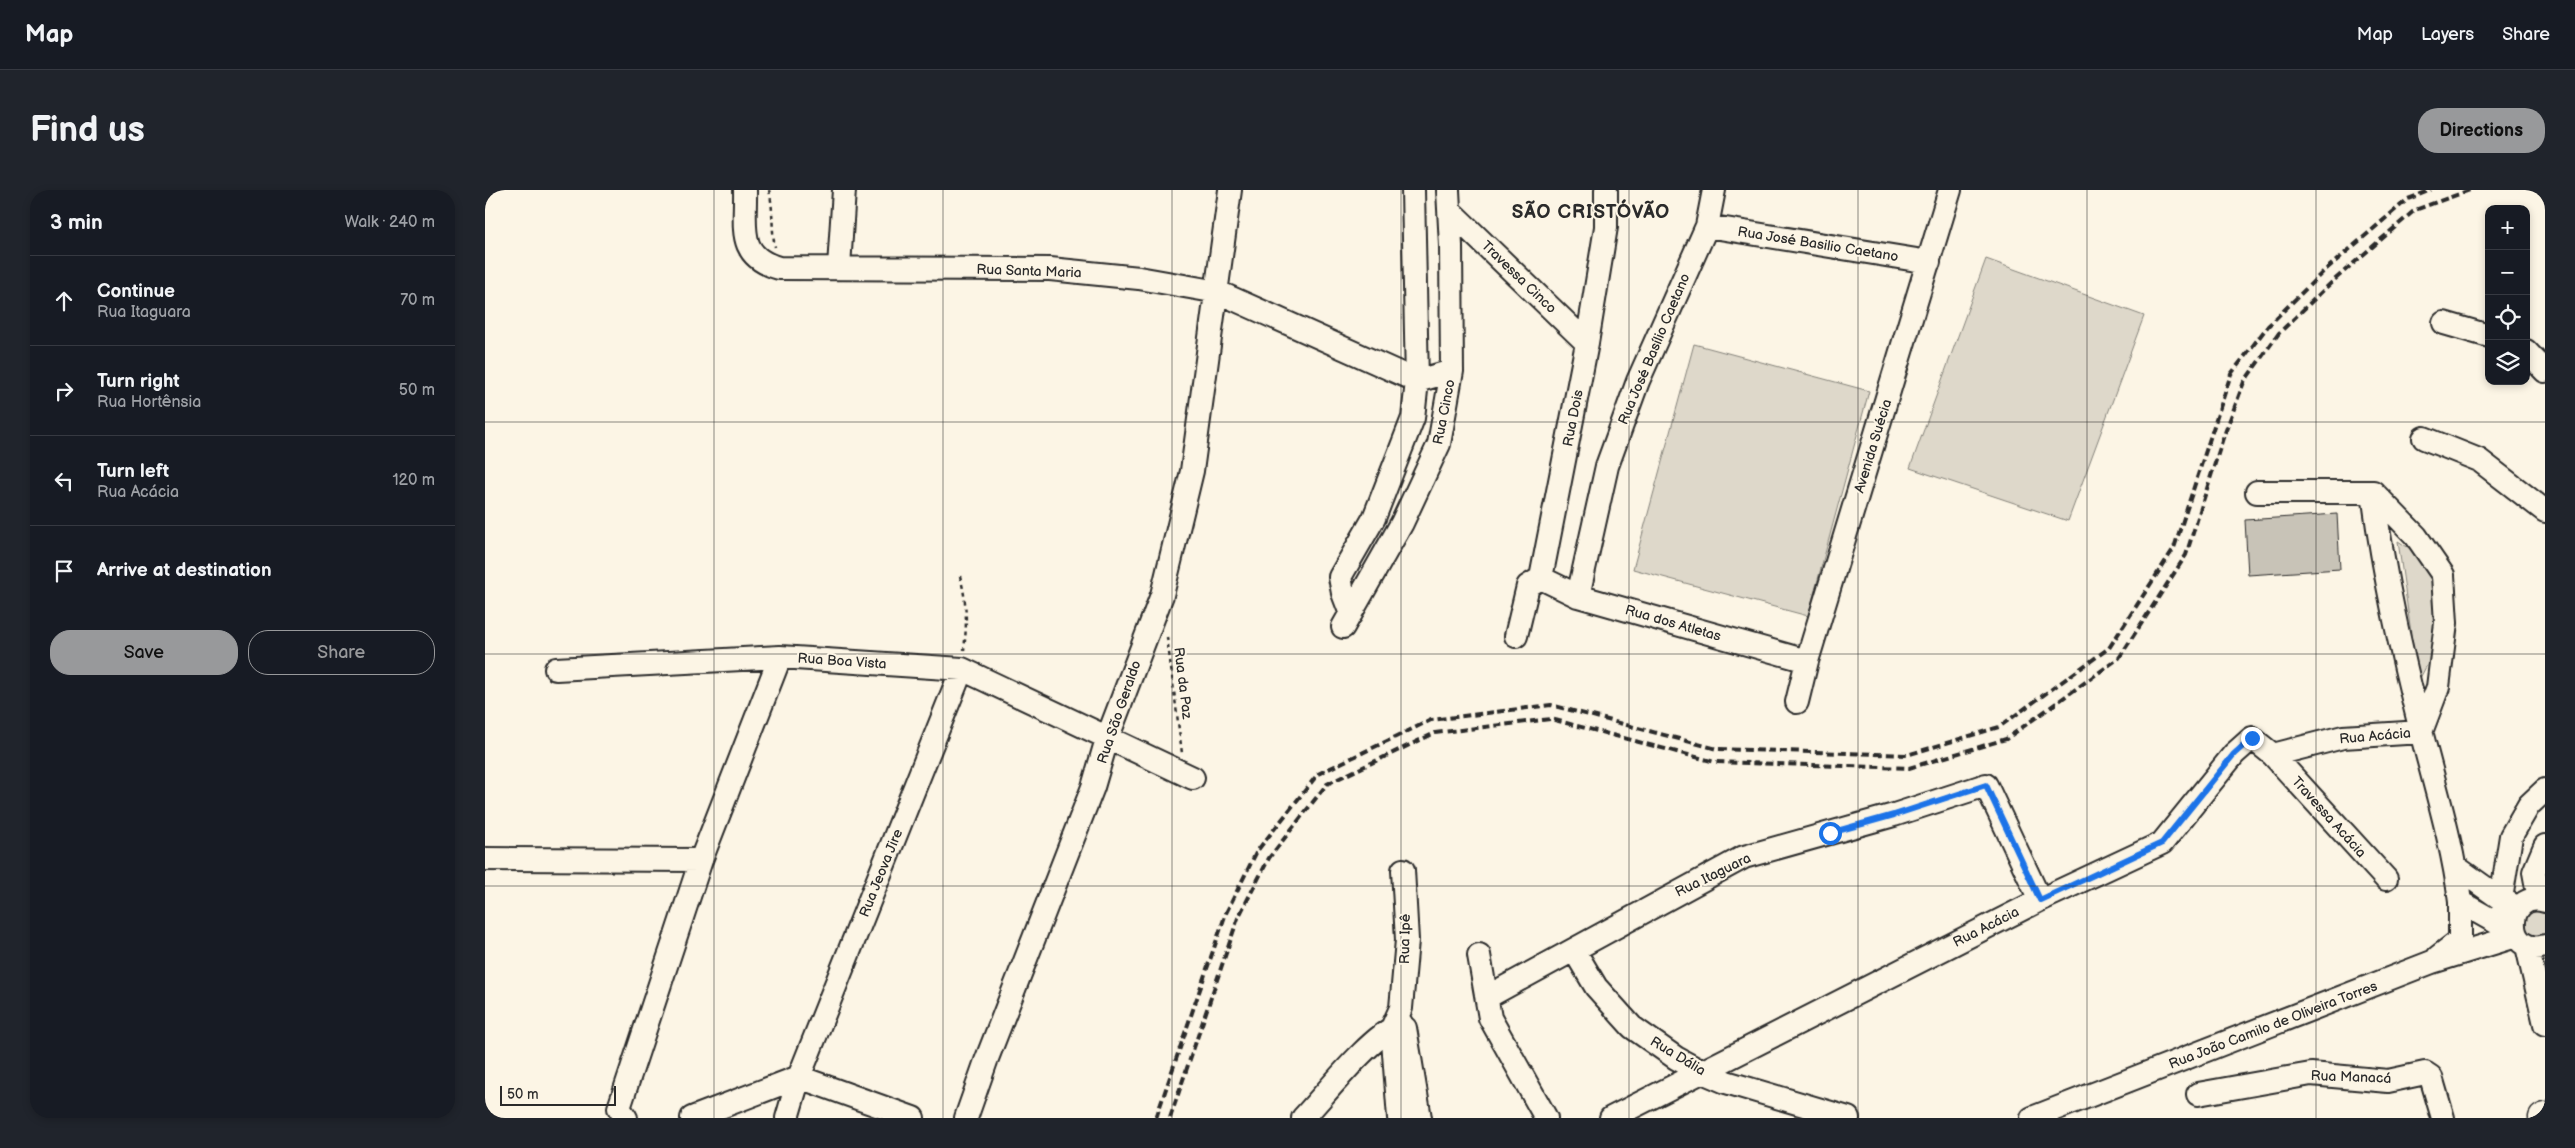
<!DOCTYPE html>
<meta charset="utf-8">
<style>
:root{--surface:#171b24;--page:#20242c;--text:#f1f3f6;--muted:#9ea1a6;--line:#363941;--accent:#98999b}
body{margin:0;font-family:"Balsamiq Sans",sans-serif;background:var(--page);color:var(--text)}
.controls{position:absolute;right:15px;top:15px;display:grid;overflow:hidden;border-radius:10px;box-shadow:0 2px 8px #0003}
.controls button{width:45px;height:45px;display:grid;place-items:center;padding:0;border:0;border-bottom:1px solid var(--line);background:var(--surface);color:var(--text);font:25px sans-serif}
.scale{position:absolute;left:15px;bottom:12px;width:116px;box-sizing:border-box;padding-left:5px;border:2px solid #2b2b2b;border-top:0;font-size:14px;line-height:18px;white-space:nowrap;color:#2b2b2b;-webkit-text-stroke:4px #fcf5e5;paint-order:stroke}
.stop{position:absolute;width:15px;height:15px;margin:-11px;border:4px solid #1a73e8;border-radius:50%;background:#fff}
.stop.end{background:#1a73e8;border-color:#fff;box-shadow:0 1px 5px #0008}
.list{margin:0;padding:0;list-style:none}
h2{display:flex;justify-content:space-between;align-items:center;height:65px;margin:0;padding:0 20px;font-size:21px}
h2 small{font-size:16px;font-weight:400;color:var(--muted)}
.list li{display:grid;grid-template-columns:32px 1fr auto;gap:15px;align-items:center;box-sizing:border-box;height:90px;padding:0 20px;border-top:1px solid var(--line)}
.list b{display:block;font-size:19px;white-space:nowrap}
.list p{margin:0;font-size:16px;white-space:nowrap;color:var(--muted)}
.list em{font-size:16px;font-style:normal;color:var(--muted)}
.actions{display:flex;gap:10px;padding:15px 20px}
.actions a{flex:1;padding:11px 0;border:1px solid var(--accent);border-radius:20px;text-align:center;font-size:18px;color:var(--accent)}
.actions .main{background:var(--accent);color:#111}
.icon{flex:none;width:28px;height:28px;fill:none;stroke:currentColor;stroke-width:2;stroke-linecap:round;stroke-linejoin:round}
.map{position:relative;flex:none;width:2060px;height:928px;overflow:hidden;border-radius:20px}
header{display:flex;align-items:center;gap:30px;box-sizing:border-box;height:70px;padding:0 25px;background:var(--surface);border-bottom:1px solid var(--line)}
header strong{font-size:24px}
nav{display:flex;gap:28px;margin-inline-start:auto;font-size:18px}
.intro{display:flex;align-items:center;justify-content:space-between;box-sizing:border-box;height:120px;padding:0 30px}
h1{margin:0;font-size:35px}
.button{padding:12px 22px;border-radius:20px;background:var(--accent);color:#111;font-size:18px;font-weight:700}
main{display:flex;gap:30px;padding:0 30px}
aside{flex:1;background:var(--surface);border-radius:20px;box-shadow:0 2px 8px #0003}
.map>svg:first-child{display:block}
.green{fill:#ded8ca;stroke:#84827a}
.building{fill:#c8c3b7;stroke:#2b2b2b}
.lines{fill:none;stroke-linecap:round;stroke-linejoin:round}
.minor-casing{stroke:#2b2b2b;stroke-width:26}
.major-casing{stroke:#2b2b2b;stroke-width:31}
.path{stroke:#2b2b2b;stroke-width:2.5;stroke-dasharray:4 4;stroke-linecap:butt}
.minor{stroke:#fcf5e5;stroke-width:22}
.major{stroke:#fcf5e5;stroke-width:28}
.rail{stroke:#2b2b2b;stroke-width:4;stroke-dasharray:8 4;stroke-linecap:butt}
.route{stroke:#1a73e8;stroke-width:6}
.grid{fill:none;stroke:#2b2b2b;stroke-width:1;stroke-opacity:0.55}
.labels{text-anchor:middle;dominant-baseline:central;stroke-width:4;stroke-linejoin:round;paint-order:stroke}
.street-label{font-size:14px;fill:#2b2b2b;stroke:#fcf5e5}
.district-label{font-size:19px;font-weight:bold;letter-spacing:1px;fill:#2b2b2b;stroke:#fcf5e5}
</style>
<header>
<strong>Map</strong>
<nav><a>Map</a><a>Layers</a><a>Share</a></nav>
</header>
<div class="intro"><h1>Find us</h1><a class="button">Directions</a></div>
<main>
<aside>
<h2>3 min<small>Walk · 240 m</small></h2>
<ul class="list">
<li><svg class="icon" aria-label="ahead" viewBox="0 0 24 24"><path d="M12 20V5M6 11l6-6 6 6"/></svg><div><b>Continue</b><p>Rua Itaguara</p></div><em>70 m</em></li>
<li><svg class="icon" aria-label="right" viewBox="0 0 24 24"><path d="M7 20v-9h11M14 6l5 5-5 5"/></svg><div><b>Turn right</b><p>Rua Hortênsia</p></div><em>50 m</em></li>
<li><svg class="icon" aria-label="left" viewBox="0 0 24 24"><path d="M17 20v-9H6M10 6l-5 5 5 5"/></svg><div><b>Turn left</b><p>Rua Acácia</p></div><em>120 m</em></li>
<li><svg class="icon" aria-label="arrive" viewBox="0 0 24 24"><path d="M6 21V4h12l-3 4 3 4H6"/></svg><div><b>Arrive at destination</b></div></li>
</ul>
<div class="actions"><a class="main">Save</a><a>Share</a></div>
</aside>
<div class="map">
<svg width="2060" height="928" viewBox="0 0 2060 928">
<rect width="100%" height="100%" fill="#fcf5e5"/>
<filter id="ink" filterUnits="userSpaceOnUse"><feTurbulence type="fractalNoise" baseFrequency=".02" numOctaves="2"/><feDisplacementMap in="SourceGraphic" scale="10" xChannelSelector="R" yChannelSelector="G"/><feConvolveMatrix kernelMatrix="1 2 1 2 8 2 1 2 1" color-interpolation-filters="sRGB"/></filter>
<g filter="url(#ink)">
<path class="green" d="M1501,69L1659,126L1583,331L1425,278Z
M1209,154L1384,201L1323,426L1148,379Z
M1913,351L1935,365L1948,391L1953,454L1933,492Z
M2060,717V749L2041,747L2036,725Z"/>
<path class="building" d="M1852,324L1855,379L1763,385L1760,330Z"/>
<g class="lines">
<g class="minor-casing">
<path id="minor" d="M260,0C261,37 251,66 294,78L565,79L654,88L733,102L932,191L967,181
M965,21L1102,153
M1222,36L1444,72
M354,77L359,0
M1959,133L2004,146
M2041,161L2060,181
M1939,248L1994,270L2060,321
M1772,302H1888
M1888,302C1898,383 1917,465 1937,545C1951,600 1968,655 1975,712L2030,743
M1056,388L1093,406L1322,471
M1093,406L1122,276L1153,191L1222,36L1229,0
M866,424L858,403L855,387L889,328L928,228L932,191L928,0
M858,437L917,333L954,254L967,181L966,56L963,0
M1031,446L1043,396L1056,388L1102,153L1121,37V0
M71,479L295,467
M1312,512L1322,471L1465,0
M1788,565L1901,689
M0,669L216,670L295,467L477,479L708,588
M1971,677L2016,709L2028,715
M2054,709L2049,682L2060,656
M2060,711C2019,699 2018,768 2060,756
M2028,739L2016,709L2026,646L2044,615L2060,600
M2042,756L2060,834
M1089,760L1111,797L1147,837L1191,868L1215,881L1241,892L1363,928
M994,765L1005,828L1061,928
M1953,767L1975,750V712
M1002,807L1259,667L1409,625L1501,595L1555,710
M920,838L935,928
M1713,904L1826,884L1903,891L1940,883L1946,887L1958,928
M141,928L134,918L216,670
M207,928L314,887L477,479
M302,928L314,887L428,928
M481,928L501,871L608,597L622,549L677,405L707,281L745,0
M818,928C845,899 882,850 916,833
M914,928L907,838L916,818L922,750L918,680
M1126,928L1555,710L1677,653L1749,564L1767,548L1788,565L1858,547L1936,542L1953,497L1961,433L1958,385L1931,346L1888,302
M1547,928L1947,772L2031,746"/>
</g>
<g class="major-casing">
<path id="major" d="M2058,928L2060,927"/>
</g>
<path class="path" d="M284,0C289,21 286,37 290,57
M475,386C482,412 482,434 479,460
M682,447L697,563"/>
<use href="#minor" class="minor"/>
<use href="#major" class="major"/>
<path class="rail" d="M671,928L741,723L772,661L833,584L946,530L1066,515L1232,559L1422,565L1514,537L1624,458L1689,358L1746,184L1783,136L1838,82L1923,9L1946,0
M685,928L753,728L784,668L842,594L950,543L1066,529L1230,572L1424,578L1521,549L1634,468L1701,365L1738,248L1759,192L1794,143L1848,91L1930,20L1985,0"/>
</g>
</g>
<g class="lines" filter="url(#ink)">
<path class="route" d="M1345,643L1409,625L1501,595L1555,710L1677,653L1749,564L1767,548"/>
</g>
<path class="grid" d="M229,0V928M458,0V928M687,0V928M916,0V928M1144,0V928M1373,0V928M1602,0V928M1831,0V928M0,232H2060M0,464H2060M0,696H2060"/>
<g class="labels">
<g class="street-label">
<text transform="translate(1333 54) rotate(9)">Rua José Basilio Caetano</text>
<text transform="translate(544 81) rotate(2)">Rua Santa Maria</text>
<text transform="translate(1034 87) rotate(44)">Travessa Cinco</text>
<text transform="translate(1169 159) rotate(-67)">Rua José Basílio Caetano</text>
<text transform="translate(959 222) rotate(-79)">Rua Cinco</text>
<text transform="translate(1088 228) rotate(-79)">Rua Dois</text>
<text transform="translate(1388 256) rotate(-73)">Avenida Suécia</text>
<text transform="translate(1188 433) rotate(16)">Rua dos Atletas</text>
<text transform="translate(357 471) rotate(4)">Rua Boa Vista</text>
<text transform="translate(698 493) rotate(83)">Rua da Paz</text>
<text transform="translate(634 522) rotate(-71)">Rua São Geraldo</text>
<text transform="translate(1890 546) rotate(-5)">Rua Acácia</text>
<text transform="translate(1844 627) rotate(48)">Travessa Acácia</text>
<text transform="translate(396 683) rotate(-68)">Rua Jeova Jire</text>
<text transform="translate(1228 685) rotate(-26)">Rua Itaguara</text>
<text transform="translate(1501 737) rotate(-27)">Rua Acácia</text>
<text transform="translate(920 749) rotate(-89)">Rua Ipê</text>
<text transform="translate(1788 835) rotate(-21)">Rua João Camilo de Oliveira Torres</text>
<text transform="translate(1193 866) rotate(31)">Rua Dália</text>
<text transform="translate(1866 887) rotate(2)">Rua Manacá</text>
</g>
<g class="district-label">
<text x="1106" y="22">SÃO CRISTÓVÃO</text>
</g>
</g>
</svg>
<div class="controls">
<button>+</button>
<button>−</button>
<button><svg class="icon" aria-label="locate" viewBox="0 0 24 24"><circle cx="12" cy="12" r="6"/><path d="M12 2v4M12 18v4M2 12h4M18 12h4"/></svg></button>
<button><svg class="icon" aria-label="layers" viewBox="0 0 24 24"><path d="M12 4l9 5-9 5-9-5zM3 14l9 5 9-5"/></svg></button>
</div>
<div class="scale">50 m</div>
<div class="stop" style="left:1345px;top:643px"></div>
<div class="stop end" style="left:1767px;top:548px"></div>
</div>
</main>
